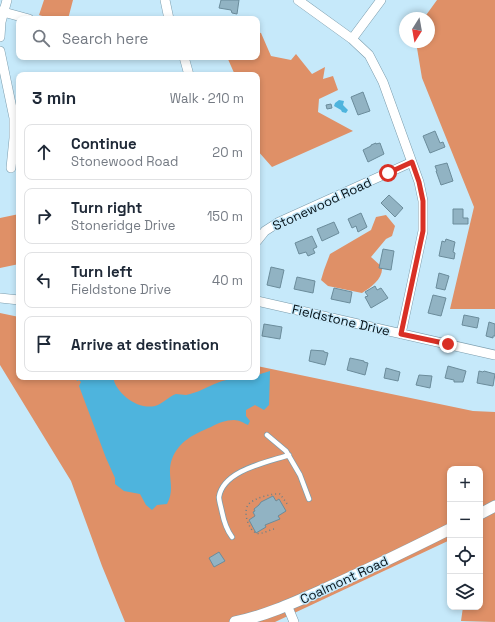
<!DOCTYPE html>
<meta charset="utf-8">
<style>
:root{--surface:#fff;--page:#f2f2f3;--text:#1f2937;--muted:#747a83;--line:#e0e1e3}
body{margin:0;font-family:"Space Grotesk",sans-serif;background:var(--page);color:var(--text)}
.controls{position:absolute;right:12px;bottom:12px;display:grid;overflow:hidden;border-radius:8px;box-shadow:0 2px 6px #0003}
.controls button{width:36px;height:36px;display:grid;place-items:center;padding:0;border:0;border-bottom:1px solid var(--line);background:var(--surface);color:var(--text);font:20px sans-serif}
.compass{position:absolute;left:399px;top:12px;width:36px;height:36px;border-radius:50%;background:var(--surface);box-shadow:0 2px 6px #0003;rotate:191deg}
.stop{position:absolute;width:12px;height:12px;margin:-9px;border:3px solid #d93025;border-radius:50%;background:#fff}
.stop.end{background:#d93025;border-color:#fff;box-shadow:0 1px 4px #0008}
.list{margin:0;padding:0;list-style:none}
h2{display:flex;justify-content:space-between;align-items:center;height:52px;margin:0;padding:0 16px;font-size:17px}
h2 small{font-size:13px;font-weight:400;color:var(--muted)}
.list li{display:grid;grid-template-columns:26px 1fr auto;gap:12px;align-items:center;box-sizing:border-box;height:56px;margin:0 8px 8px;padding:0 8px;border:1px solid var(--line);border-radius:8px}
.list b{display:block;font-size:15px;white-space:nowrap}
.list p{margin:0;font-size:13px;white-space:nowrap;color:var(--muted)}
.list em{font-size:13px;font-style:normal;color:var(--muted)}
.icon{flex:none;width:22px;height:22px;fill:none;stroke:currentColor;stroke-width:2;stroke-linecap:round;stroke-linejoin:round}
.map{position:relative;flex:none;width:495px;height:622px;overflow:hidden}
.search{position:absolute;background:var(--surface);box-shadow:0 2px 6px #0003;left:16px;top:16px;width:244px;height:44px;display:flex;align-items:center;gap:10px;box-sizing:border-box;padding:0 14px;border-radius:8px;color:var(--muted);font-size:15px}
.panel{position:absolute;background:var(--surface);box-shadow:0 2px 6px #0003;left:16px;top:72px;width:244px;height:308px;border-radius:8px}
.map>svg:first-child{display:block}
.forest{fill:#df9067}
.water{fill:#4eb4dd}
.building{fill:#91b3c3;stroke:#6b8c9b}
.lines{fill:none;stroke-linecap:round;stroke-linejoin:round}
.service-casing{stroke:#7c9dad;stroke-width:6}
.minor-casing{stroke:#7c9dad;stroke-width:10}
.tertiary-casing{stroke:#7c9dad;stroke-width:12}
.path{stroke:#68808b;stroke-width:1.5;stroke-dasharray:1 3;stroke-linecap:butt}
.service{stroke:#fff;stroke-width:4.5}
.minor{stroke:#fff;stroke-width:9}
.tertiary{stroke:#fff;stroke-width:11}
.route{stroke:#d93025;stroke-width:5}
.labels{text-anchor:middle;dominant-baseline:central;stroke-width:3;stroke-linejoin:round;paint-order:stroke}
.street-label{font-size:13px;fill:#041016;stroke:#c6e9fa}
</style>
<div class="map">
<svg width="495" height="622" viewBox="0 0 495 622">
<rect width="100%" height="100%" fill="#c6e9fa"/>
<path class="forest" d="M44,0H73L68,19H52L39,15Z
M437,0H495V309H450L474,207L422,78L416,42H429V18H424Z
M257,32L261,33L271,56L291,60L296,54L312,74L325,67L323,79L333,76L338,90L319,99L318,112L353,131L272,167L257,150V75H235L227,57H257Z
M19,214V264L0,268V218Z
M386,215L395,226L392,236L386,239L371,257L382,267C383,279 371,287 362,293L328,286L321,280L324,270L330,254L371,230L376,217Z
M0,313L19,317V377H257V366L473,411L495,412V622L461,621L463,607H480V469H450V540L275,622H125L102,566L71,481L0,365Z"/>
<path class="water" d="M339,100L344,101L343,105L348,110L346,113L342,112L341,110L334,106L335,103Z
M270,371L269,405L264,410L255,405L246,410V416L250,421L248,425C244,423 239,420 234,420C226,420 218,423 211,427C194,434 179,441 172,459C166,475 176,488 167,504L157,505L152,510L146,505L140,494L124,491L115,484V478L106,458L79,386L81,382L79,380L77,381L75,377H113C116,394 138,410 155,406C163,404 169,396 176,394C179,394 183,395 186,395C197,393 207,387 217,383C229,378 245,377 257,377V375Z"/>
<path class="building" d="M221,0H239L237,14L232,13L231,10L219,8Z
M363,92L370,111L358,115L351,97Z
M331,104L332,108L327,109L326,105Z
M435,131L440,143L443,142L445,147L430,153L423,136Z
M376,143V144L380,143L384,154L368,162L363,150L371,146V145Z
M447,163L453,181L441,185L436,171H437L435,166Z
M389,195L403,208L395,217L381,203Z
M453,209H463V218H468V224H453Z
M361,213L367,227L358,232L356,226L352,228L348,219Z
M334,222L339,233L322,241L317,229Z
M312,236L317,247L313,249L315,253L308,256L306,252L299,254L295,243Z
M446,239L455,242L453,252L455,253L454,259L439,256L442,241L445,242Z
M383,249L394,251L391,270L379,268Z
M271,267L284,270L280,288L267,285Z
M439,273L449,276L445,290L436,288Z
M297,277L315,281L313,293L294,289Z
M375,286L377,290L381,288L388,298L371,308L365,297L368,296L365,292Z
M334,288L352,292L350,303L331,299Z
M433,295L446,298L441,316L428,313Z
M464,315L479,318L477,328L462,325Z
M489,322L495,324V336H493V338L486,336Z
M264,324L282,327L280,339L262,336Z
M311,350L324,351V352L328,353L325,365L309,361Z
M350,358L364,361V362L368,363L365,375L347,370Z
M448,366L466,371L463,382H454V380L445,378Z
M386,368L400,372L398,381L384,378Z
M479,371L483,372L484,371L495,374L493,386L477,383Z
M419,375L432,376L430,388L416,385Z
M273,496L276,501L279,499L286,511L278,516L280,519L265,525L266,527L256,533L249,520L255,516L253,512L255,511L254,509L259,505L261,502Z
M219,552L225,561L214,567L209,558Z"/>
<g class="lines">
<g class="service-casing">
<path id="service" d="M267,435L286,451L300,475L309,499
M232,537C226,529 224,522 222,512C221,507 219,501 219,497C223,470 268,462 289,455"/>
</g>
<g class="minor-casing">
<path id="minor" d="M165,0L169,19
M298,0L352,39L369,55L383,82L419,182L423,201V231L401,334
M0,11L29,19
M0,37L1,22L7,0
M352,39L381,0
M0,51L14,118V138L11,168
M184,57L189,75
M257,241L265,231L279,222L412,162
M0,298L19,300
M257,301L495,355
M287,605L294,622"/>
</g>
<g class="tertiary-casing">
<path id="tertiary" d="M480,514L495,506
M235,622C264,616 291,604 318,592C363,572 406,551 450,529"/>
</g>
<path class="path" d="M274,529C269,530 261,535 256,533C248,529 243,512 248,505C253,498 273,493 280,494L288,505"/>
<use href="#service" class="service"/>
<use href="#minor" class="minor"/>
<use href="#tertiary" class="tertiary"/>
</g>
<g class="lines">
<path class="route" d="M388,173L412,162L419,182L423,201V231L401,334L448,344"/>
</g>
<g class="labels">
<g class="street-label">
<text transform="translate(322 204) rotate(-25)">Stonewood Road</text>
<text transform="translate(341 320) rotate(13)">Fieldstone Drive</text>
<text transform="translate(344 580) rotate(-25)">Coalmont Road</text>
</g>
</g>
</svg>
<div class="controls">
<button>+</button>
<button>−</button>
<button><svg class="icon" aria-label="locate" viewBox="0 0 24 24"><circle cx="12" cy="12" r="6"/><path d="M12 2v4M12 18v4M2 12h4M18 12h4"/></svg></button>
<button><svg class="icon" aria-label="layers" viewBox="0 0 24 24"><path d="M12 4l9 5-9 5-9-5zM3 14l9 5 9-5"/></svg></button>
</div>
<svg class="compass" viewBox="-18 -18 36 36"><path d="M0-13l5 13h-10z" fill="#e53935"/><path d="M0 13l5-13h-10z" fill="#747a83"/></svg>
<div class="stop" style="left:388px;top:173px"></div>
<div class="stop end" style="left:448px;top:344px"></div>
<div class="search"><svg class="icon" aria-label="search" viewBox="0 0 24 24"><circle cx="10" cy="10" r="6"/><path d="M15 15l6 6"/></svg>Search here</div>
<section class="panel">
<h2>3 min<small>Walk · 210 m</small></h2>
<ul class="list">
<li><svg class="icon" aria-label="ahead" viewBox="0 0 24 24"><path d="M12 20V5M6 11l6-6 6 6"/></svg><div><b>Continue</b><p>Stonewood Road</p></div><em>20 m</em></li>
<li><svg class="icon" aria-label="right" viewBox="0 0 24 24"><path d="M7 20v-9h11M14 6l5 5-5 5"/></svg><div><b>Turn right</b><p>Stoneridge Drive</p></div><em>150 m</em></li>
<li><svg class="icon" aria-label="left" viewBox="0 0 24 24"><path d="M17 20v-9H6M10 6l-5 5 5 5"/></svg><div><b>Turn left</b><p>Fieldstone Drive</p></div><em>40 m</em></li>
<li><svg class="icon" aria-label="arrive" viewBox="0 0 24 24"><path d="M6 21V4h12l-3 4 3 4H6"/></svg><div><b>Arrive at destination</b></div></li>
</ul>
</section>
</div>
